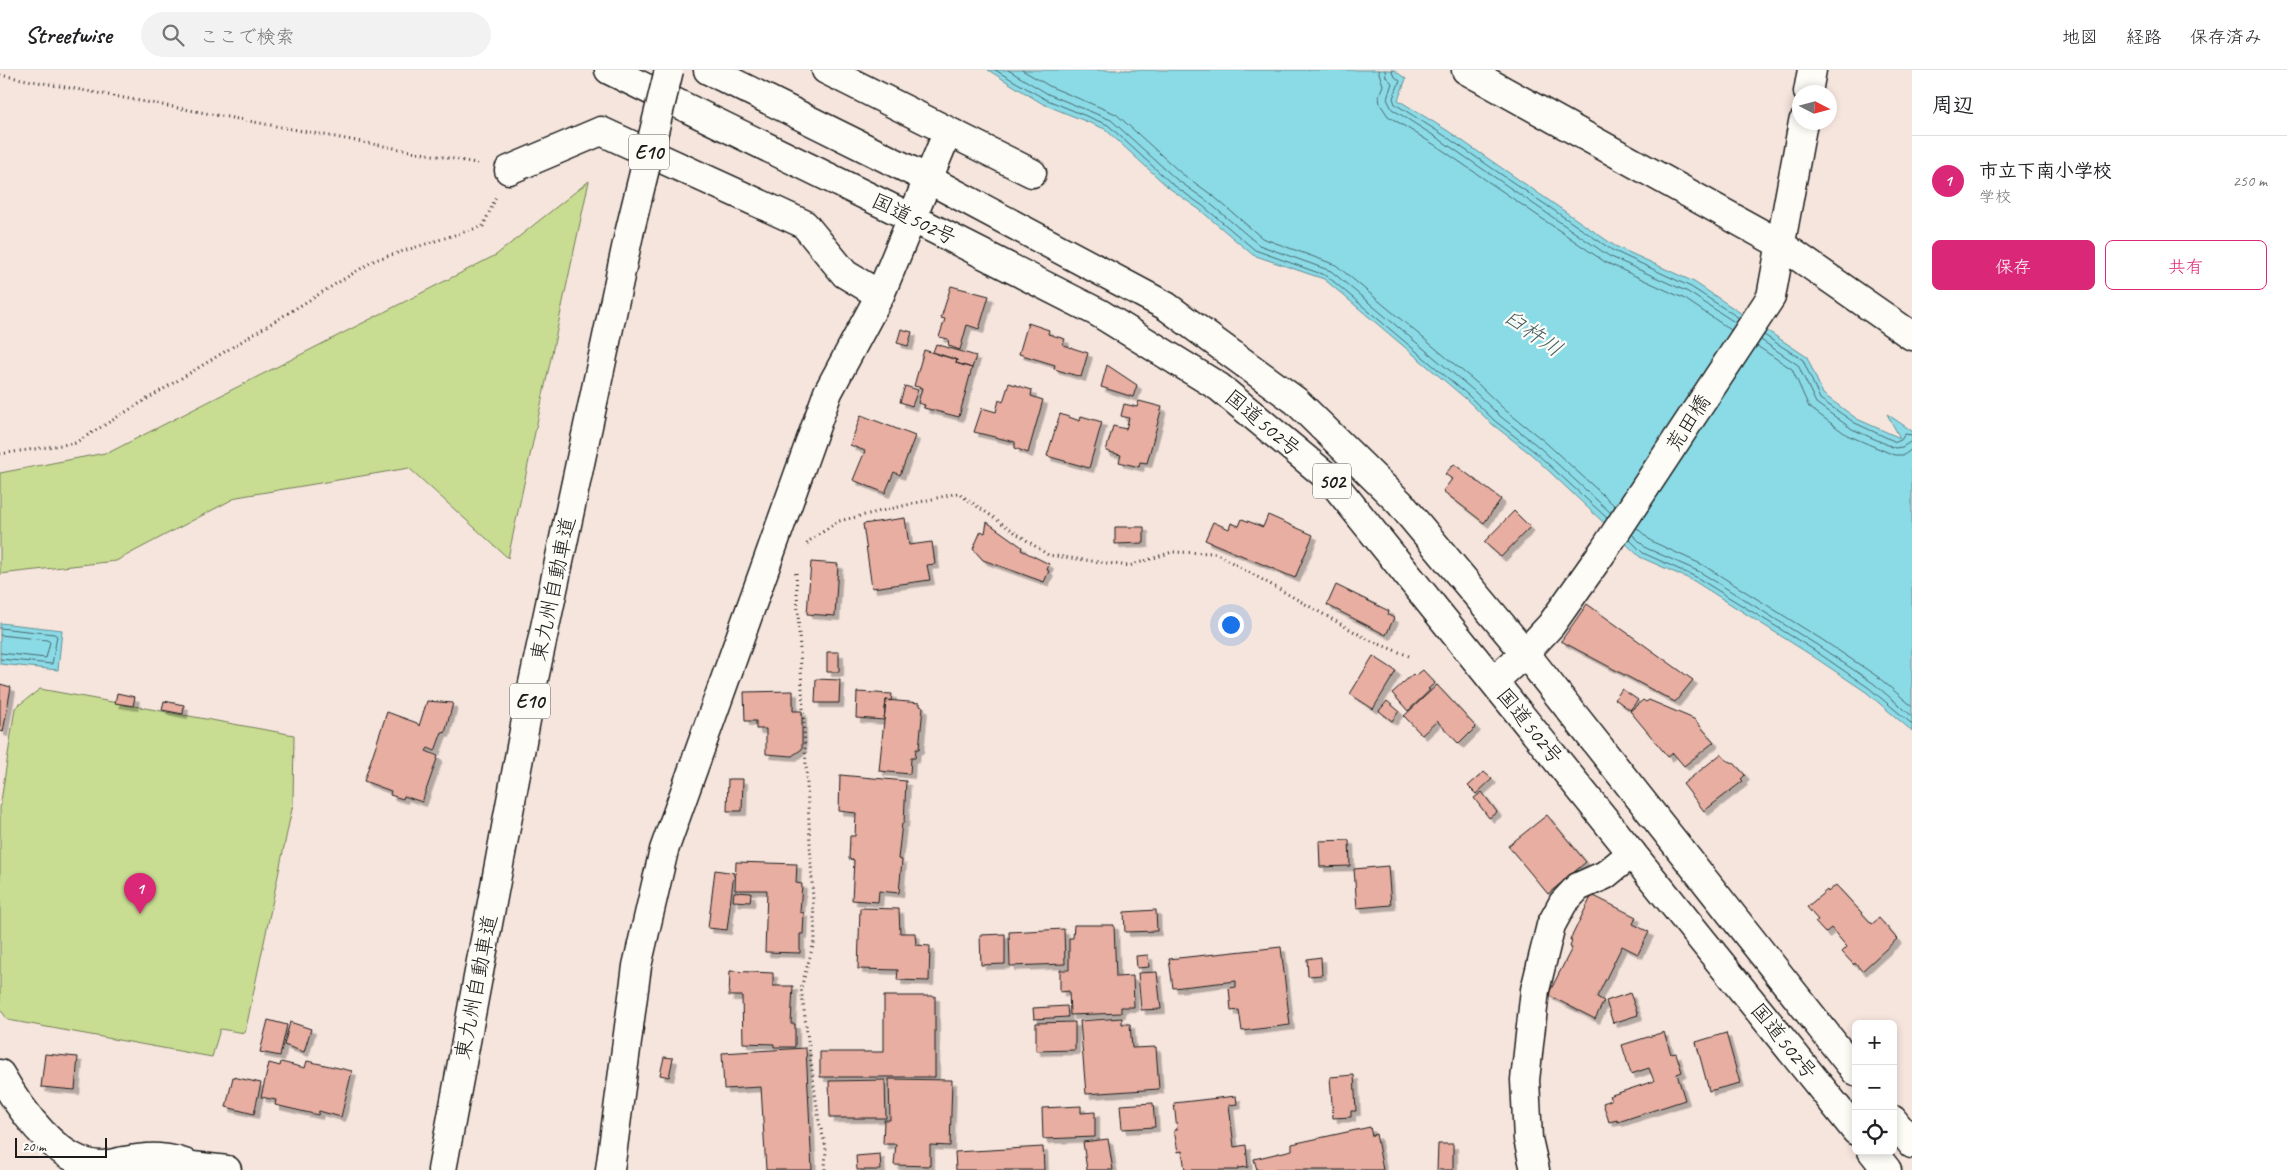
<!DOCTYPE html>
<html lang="ja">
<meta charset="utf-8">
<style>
:root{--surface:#fff;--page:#f2f2f2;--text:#202124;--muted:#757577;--line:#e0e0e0;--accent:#db2777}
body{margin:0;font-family:Caveat,"Klee One",sans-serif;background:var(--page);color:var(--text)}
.controls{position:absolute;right:15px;bottom:15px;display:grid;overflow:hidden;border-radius:8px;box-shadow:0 2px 8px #0003}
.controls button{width:45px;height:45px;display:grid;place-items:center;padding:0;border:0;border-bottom:1px solid var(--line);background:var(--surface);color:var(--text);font:25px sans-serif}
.compass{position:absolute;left:1792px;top:15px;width:45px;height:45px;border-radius:50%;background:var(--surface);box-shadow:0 2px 8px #0003;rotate:96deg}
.scale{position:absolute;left:15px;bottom:12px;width:92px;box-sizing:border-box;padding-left:5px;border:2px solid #1c1c1c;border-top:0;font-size:14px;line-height:18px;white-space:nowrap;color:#1c1c1c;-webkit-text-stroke:4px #fdfcf7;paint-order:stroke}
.you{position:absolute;left:1230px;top:554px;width:18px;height:18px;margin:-12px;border:4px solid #fff;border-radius:50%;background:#1a73e8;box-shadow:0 0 0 8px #1a73e833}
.badge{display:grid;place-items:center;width:32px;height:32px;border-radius:50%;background:var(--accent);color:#fff;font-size:16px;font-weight:700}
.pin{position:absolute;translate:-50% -41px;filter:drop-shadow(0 1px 2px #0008)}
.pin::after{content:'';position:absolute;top:26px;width:18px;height:15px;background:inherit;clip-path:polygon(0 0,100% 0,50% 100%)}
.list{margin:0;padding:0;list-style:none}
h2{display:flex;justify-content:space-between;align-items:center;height:65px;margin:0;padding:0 20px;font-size:21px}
h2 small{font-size:16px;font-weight:400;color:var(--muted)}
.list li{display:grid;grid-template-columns:32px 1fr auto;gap:15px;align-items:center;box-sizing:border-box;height:90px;padding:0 20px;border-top:1px solid var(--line)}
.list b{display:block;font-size:19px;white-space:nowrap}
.list p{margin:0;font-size:16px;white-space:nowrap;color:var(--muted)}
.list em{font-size:16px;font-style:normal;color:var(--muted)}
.actions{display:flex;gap:10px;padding:15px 20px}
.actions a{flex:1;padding:11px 0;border:1px solid var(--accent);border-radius:8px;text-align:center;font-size:18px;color:var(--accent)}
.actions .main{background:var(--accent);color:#fff}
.icon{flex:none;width:28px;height:28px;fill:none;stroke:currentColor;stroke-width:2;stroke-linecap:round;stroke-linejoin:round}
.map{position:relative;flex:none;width:1912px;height:1100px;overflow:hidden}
header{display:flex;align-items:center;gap:30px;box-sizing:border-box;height:70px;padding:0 25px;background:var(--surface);border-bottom:1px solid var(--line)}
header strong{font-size:24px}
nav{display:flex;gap:28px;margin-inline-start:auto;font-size:18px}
.search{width:350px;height:45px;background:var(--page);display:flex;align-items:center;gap:12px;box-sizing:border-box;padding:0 18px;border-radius:28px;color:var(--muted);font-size:19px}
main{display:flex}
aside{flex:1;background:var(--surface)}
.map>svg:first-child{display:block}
.green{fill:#c8dd92;stroke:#727c57}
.water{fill:#8bdbe7;stroke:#5f8f96}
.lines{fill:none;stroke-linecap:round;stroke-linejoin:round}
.shore{stroke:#48686d;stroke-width:1}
.building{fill:#e7aea1;stroke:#1c1c1c;filter:url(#shadow)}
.minor-casing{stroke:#1c1c1c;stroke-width:31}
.highway-casing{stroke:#1c1c1c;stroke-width:31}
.path{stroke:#1c1c1c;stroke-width:3;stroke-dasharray:1 4;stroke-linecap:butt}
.minor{stroke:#fdfcf7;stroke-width:28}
.highway{stroke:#fdfcf7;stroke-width:28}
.highway-bridge-casing{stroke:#1c1c1c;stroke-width:31;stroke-linecap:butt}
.highway-bridge{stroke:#fdfcf7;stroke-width:28}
.labels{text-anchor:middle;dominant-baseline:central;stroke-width:4.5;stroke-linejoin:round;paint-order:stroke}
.shield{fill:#fdfcf7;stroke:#605f5e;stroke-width:1}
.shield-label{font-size:20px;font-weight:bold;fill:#1c1c1c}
.street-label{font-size:21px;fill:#1c1c1c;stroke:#fdfcf7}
.water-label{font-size:22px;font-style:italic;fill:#435f63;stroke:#fdfcf7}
</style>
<header>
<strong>Streetwise</strong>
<div class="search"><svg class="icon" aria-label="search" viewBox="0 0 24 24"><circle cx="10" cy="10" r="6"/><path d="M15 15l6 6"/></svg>ここで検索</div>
<nav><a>地図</a><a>経路</a><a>保存済み</a></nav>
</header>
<main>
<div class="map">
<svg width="1912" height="1100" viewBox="0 0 1912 1100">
<defs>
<filter id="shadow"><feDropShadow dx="4.5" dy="4.5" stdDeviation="0" flood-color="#0004"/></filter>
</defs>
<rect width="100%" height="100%" fill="#f6e5dd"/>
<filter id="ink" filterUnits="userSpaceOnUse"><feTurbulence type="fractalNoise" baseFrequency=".02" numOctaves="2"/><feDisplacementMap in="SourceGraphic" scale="10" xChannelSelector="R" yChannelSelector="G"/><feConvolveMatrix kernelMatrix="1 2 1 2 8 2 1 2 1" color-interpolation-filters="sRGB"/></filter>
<g filter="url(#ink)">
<path class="green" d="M589,111L508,488L409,398L237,427L116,491L0,504V403L110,382L496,185Z
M40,619L294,665L293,734L245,963L220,959L212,987L8,950L0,939V738L15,638Z"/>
<path class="water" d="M988,0H1394L1406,9L1398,30L1448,61L1615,176L1694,212L1807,287L1823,324L1857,349L1900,368L1887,344L1912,361V661L1866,622L1811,585L1694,511L1640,487L1532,385L1492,354L1465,328L1324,209L1253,185L1200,140L1169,118L1105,59L1043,34Z
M0,553L62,560L58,600L0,594Z"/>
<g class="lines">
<path class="shore" d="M995,0L1045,29L1108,55L1172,114L1203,136L1255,180L1327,206L1468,325L1495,351L1535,382L1607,448
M1008,0L1048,24L1111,50L1176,109L1207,131L1259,175L1331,201L1473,320L1500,346L1539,377L1611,443
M1022,0L1051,17L1116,44L1181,103L1212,125L1262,168L1336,195L1478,314L1505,340L1544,371L1615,436
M1378,0L1383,15L1379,26L1380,34L1388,46L1438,77L1605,192L1685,229L1731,260
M1385,0L1386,7L1392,13L1387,29L1392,39L1442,71L1609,186L1688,222L1736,253
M1392,0L1393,5L1400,11L1393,28L1395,34L1445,66L1612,180L1691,217L1739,248
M1764,265L1803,290L1820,329L1855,353L1896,372L1901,370L1905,364L1912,365
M1761,270L1798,295L1816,333L1852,359L1895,378L1902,377L1912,371
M1757,276L1792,299L1809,337L1847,365L1894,385H1904L1912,379
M1637,458L1651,471L1703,495L1821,569L1878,607L1912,636
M1632,464L1646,478L1700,502L1817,575L1873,613L1912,646
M1629,469L1643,483L1696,507L1814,580L1869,618L1912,654
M0,558L54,564L57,566L52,594L0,589
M0,565L47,570L50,572L46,588L0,583"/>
</g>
<path class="building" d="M951,216L989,226L979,259L967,255L960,280L949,276L948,269L939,267L945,249L941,248Z
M1028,253L1049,260L1048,264L1065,269L1063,275L1088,283L1081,307L1054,299L1055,295L1019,284Z
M901,259L912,262L908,276L897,273Z
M936,274L976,286L972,298L956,293L957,290L933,282Z
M924,280L957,290L956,293L972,298L959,347L924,338L925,335L918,333L922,318L914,316Z
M1107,295L1137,315L1133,327L1101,317Z
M1009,313L1032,320L1031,326L1043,330L1028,383L1015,378V372L974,362L982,338L996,342L999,330L1003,332Z
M905,316L918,320L912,336L900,332Z
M1139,331L1162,337L1147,393L1140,392L1139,397L1119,392L1121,385L1106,381L1113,356L1126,359L1129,348L1121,346L1124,334L1137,337Z
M1060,344L1080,351L1081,346L1102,352L1089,398L1047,386Z
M861,345L915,366L900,405L894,402L885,423L853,410L865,381L850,375Z
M1454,394L1501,429L1484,453L1443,421L1452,409L1445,404Z
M1514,441L1530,457L1501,487L1484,472Z
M1268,445L1313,465L1295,508L1205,470L1213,452L1229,459L1231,453L1239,456L1242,449L1263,457Z
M905,448L909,475L932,472L935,494L927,495L930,510L872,518L863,454Z
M987,452L1022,477L1021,480L1049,494L1047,500L1049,501L1044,512L983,490L973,479L981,461L985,463Z
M1115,457H1144V473L1115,474Z
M811,492L838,494L835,546L807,544Z
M1336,515L1389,541L1388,545L1394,548L1386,565L1327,535Z
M1587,534L1693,610L1675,632L1561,571Z
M827,582H839V602H827Z
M1373,586L1396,601L1373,639L1350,624Z
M1423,600L1435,613L1428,619L1430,620L1408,641L1392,623L1413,604L1415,606Z
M816,609L840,610L839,633H815Z
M0,614L11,617L3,662L0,661Z
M1437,615L1476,657L1459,674L1437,651L1422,665L1404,646Z
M1622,619L1638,630L1630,640L1615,629Z
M793,621V641H802V679L792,686L766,684V659H756V651H745L744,622Z
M857,622L892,624L891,631L886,630L884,650L856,648Z
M117,623L135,627L133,636L115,633Z
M886,630L920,633V636L923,637L919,679H916L915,688H911L910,704L879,701Z
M1643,630L1646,632L1649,630L1694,649L1714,672L1684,696L1673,683L1668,687L1630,641Z
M164,631L184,635L183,644L162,640Z
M427,631L453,633L445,663L442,662L435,681L428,678L426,681L438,686L422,732L404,726L403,729L390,725L391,721L364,711L387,642L417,653L419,656Z
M1387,631L1399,641L1392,651L1379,641Z
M1721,684L1726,690L1734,693L1745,705L1741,709L1743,711L1704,741L1683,714Z
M1484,702L1492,709L1476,724L1468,716Z
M840,705L906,711L904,753H902L898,789L902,790L899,823L879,821L878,832L852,830L854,790L849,789L850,766H855L856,743L839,741Z
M728,709H743L742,741H727Z
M1482,722L1497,742L1489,748L1474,728Z
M1547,745L1586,792L1548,824L1508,776Z
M1349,770L1350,796L1320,797L1319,771Z
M736,792L797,794L796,813L802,814L800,842L804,843L803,864H800V883L765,882L767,820H735Z
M1388,796L1391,835L1357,838L1354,799Z
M715,800L734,803L727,860L708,858Z
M1836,815L1872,854L1879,848L1897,869L1862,901L1855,893L1854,895L1842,882L1847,877L1831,858L1825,863L1815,852L1818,850L1807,837L1827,820L1828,822Z
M734,822L751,823L750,832L733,831Z
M1592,825L1636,847L1633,854L1649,862L1638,884L1622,876L1597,927L1604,931L1595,949L1548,925L1572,878L1570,877L1572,870H1570Z
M860,838L899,839L900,863H915L916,875L930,876L929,911L897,910L898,900L858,899Z
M1156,840L1157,861L1125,862L1124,842Z
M1074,855H1114L1116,907L1133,906L1134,937H1121V943L1070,945L1069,921L1060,922V900H1069V868H1073Z
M1064,859L1065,894L1010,896L1009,862Z
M1005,864V894L981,895L980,865Z
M1281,877L1290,955L1242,961L1239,940L1231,941L1229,918L1236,917V911L1173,918L1169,889Z
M1148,885L1149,897L1137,898L1136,886Z
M1321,887L1322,905L1308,906L1307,889Z
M730,901L773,903V916H793L791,954H795V977H774V974L743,973L742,926H729Z
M1157,902L1161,939L1141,940L1138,903Z
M1630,923L1638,945L1613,953L1606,931Z
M884,926H935V1007H820V982H884Z
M1067,936L1068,947L1034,949L1033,938Z
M1122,948V954H1130L1132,978L1156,977L1159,1019L1086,1024L1080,951Z
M268,950L287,955L280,986L260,982Z
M290,952L311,959L304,982L284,975Z
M1075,952V980L1036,981V953Z
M1664,962L1671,984L1676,983L1682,1002L1677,1004L1685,1030L1618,1052L1617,1050L1609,1052L1603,1033L1611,1030L1609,1026L1654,1011L1649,998L1631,1004L1622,975Z
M1726,963L1740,1013L1709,1021L1696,972Z
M806,978L812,1100H766L761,1017L724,1019L722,983Z
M45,984L78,987L75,1020L41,1017Z
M664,987L673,988L669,1007L660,1005Z
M307,991L352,1001L341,1047L319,1041L318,1045L275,1035L276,1030L261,1027L269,993L280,996L281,992L305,998Z
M1354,1005L1356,1041H1351V1047L1333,1048L1330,1007Z
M233,1007L261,1013L254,1044L226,1037Z
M889,1009L952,1010L950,1076L930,1075V1096L894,1095L896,1074H883L884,1050H890Z
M885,1010L886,1048H830L829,1011Z
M1236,1026L1237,1034L1229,1035L1234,1077L1246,1075L1248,1097L1238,1098V1100H1185L1182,1081L1178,1082L1174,1060H1177L1174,1033Z
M1153,1033L1155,1057L1122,1059L1120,1035Z
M1081,1036V1043L1095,1042V1067L1043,1069L1042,1038Z
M1370,1057L1372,1066L1376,1064L1383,1100H1257L1254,1089L1292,1080V1074Z
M1108,1069L1113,1100H1087L1083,1072Z
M1438,1074H1453V1100H1437Z
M1043,1077L1044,1100H956L955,1082Z
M880,1084L881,1100H857L856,1086Z"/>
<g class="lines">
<g class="minor-casing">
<path id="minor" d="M826,0L1032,103
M1466,0L1780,174L1912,266
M1808,22L1812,0
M509,100L601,61L804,154L845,204L880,225
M1494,611L1525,583L1551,555L1604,480L1771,227L1803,52
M0,1004C20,1039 58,1095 102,1095C109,1095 117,1092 125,1091C149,1086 169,1086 192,1096
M176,1100L192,1096L227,1100
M610,1100L637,896L664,780L828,322L880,225L948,61
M1535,1100L1528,1069L1525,1010L1535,920L1551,855L1563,833L1578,817L1605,805L1632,783"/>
</g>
<g class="highway-casing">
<path id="highway" d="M609,0L912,148L1099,243L1219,317L1331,410L1856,1061
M708,0L928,109L1166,236L1296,331L1400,433L1525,583L1856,1002
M1893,1050L1912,1074
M1872,1081L1887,1100
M442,1100L532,618L629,164"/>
</g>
<path class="path" d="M0,5L481,94
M0,384L75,373L375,190L483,156L497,125
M807,474L809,471L839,451L958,423L1048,485L1129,496L1172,482L1215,483L1369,570L1409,586
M796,503L815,869L801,918L819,1052L826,1077L825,1100"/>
<use href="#minor" class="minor"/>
<use href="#highway" class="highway"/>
<g class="highway-bridge-casing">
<path id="highway-bridge" d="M629,164L669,0"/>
</g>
<use href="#highway-bridge" class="highway-bridge"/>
</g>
</g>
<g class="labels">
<g class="shield">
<rect x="629" y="64.5" width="40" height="35" rx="4"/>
<rect x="1313" y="393.5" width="38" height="35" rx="4"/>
<rect x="510" y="613.5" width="40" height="35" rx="4"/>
</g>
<g class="shield-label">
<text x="649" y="82">E10</text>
<text x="1332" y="411">502</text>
<text x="530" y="631">E10</text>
</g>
<g class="street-label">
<text transform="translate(914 149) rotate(26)">国道502号</text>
<text transform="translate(1263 353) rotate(40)">国道502号</text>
<text transform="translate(1688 353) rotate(-57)">荒田橋</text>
<text transform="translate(553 519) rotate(-78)">東九州自動車道</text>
<text transform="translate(1530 656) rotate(51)">国道502号</text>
<text transform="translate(476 917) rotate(-79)">東九州自動車道</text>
<text transform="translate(1784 971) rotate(51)">国道502号</text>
</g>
<g class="water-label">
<text transform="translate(1533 263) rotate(35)">臼杵川</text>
</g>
</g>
</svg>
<div class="controls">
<button>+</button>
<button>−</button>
<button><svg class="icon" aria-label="locate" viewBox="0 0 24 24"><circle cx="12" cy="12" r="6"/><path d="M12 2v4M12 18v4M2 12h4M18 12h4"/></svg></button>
</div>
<svg class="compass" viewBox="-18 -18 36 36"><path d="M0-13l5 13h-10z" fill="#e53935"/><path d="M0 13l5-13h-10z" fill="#757577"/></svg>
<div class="scale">20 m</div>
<div class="you"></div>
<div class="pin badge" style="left:140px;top:844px">1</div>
</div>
<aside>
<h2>周辺<small></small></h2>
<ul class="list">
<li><span class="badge">1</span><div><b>市立下南小学校</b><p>学校</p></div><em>250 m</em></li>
</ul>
<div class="actions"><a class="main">保存</a><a>共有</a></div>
</aside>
</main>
